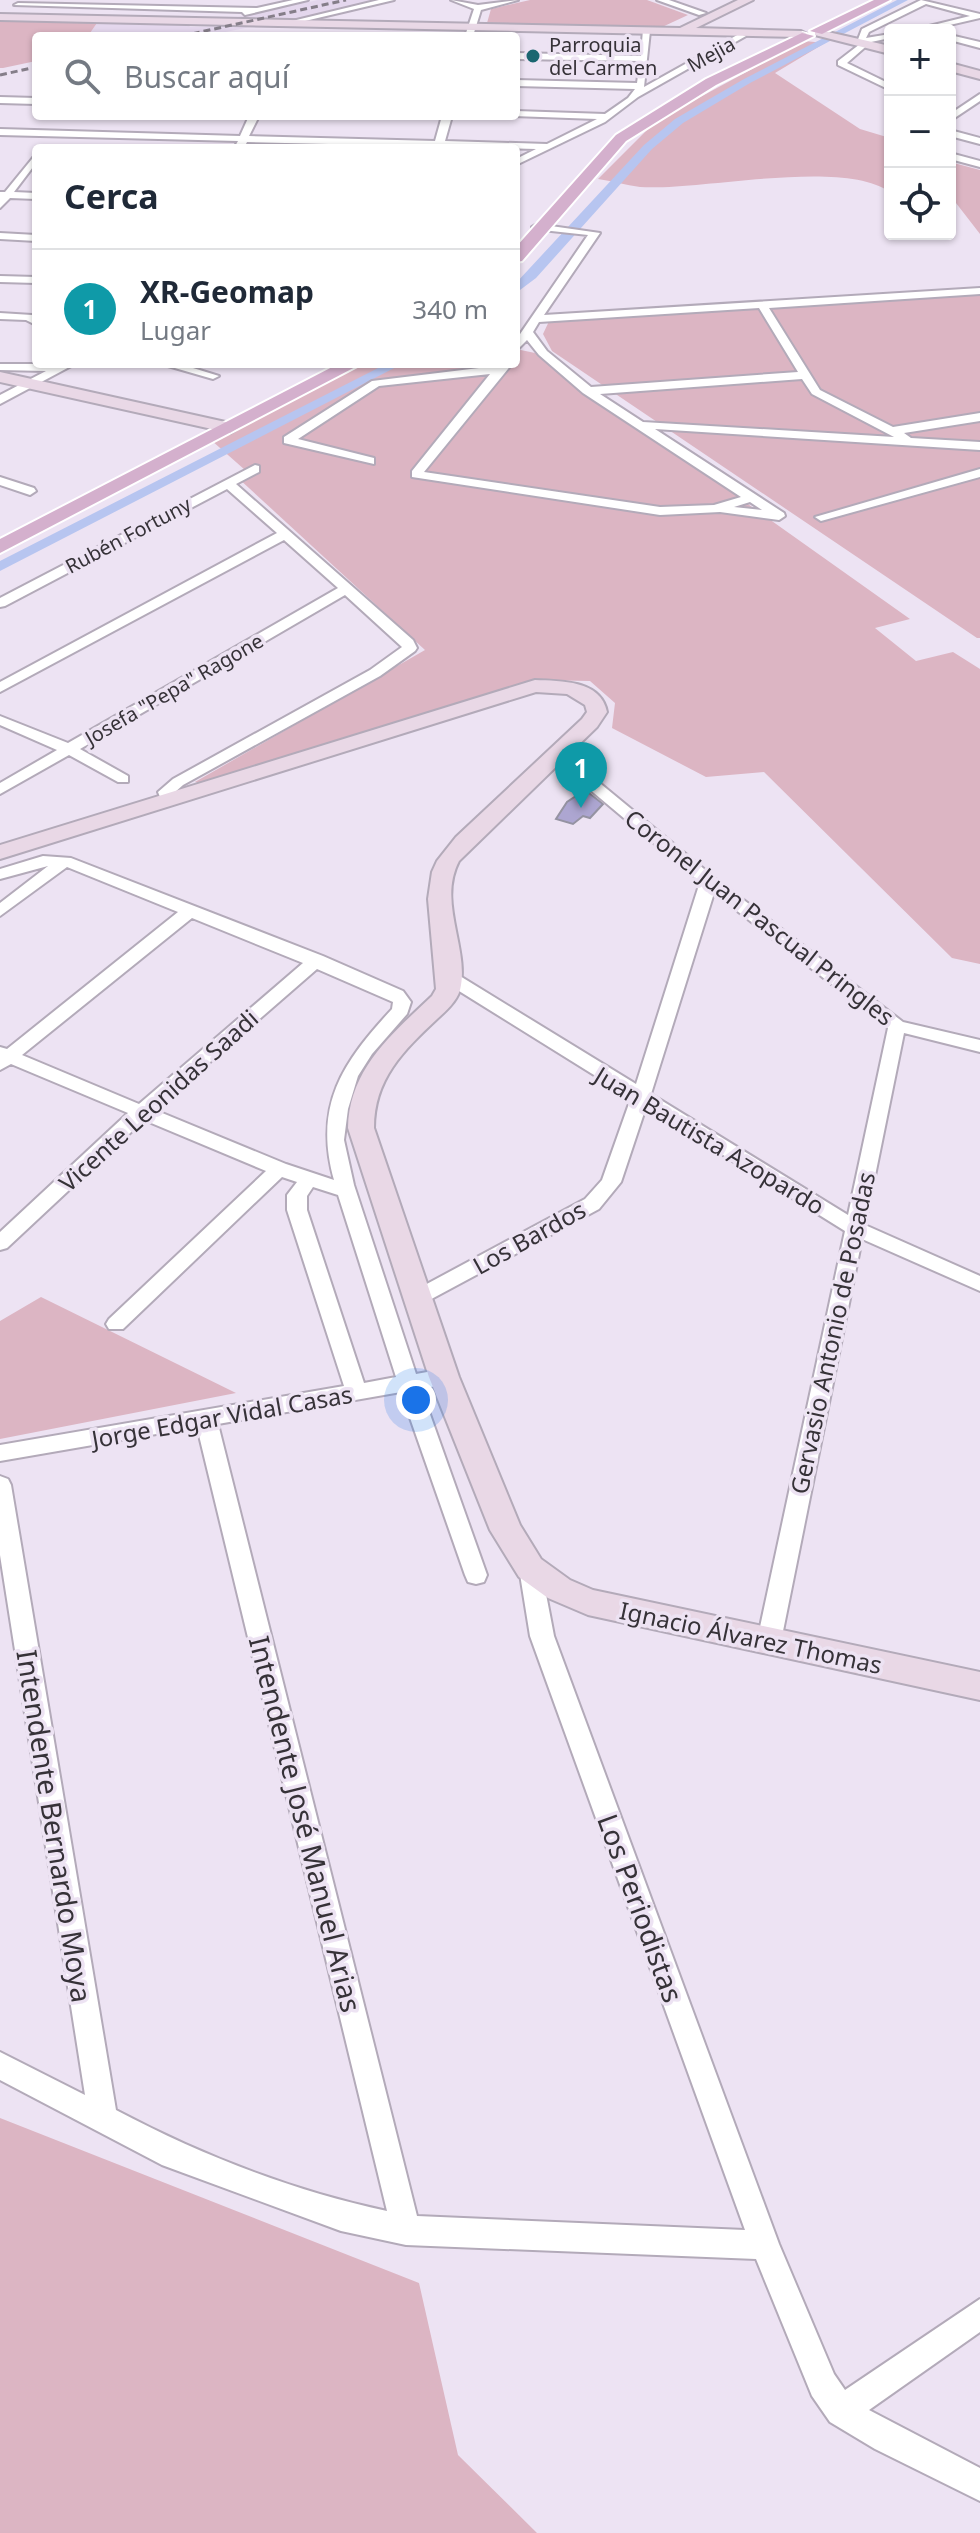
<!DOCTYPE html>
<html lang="es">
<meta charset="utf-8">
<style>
:root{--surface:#fff;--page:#f2f2f3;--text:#1f2937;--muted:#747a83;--line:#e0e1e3;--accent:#d93025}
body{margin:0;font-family:"Noto Sans",sans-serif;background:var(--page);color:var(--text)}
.controls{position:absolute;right:24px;top:24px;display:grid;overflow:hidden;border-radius:8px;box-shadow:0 2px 6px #0004}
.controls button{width:72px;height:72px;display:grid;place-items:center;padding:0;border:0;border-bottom:2px solid var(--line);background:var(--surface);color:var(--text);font:40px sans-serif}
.you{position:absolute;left:416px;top:1400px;width:28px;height:28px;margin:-20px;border:6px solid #fff;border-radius:50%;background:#1a73e8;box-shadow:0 0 0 12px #1a73e833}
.badge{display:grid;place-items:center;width:52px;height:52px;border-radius:50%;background:var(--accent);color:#fff;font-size:26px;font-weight:700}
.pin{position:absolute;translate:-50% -66px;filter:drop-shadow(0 2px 4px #0008)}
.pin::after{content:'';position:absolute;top:42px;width:28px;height:24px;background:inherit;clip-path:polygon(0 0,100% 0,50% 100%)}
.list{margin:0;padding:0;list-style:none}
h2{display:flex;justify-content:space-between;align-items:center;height:104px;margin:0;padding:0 32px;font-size:34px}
h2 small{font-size:26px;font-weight:400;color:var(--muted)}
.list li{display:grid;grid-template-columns:52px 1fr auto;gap:24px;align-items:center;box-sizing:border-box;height:120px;padding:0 32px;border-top:2px solid var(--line)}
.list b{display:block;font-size:30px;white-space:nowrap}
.list p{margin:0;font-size:26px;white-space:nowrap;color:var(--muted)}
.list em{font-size:26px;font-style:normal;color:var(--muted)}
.icon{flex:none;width:44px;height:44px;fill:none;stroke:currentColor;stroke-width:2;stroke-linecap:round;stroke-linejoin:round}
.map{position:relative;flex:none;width:980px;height:2533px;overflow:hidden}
.search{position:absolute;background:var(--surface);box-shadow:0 2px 6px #0004;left:32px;top:32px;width:488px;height:88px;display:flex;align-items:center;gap:20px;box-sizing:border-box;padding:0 28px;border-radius:8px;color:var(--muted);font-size:30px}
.panel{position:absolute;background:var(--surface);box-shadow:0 2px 6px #0004;left:32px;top:144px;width:488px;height:224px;border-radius:8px}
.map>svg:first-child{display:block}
.built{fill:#e4d7ed}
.green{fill:#dcb5c3}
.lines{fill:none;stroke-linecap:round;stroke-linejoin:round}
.canal{fill:#b7c5f0;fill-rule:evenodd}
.building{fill:#ada6d1;stroke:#9593a2;stroke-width:2}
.street-casing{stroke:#b3aab9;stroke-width:4}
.secondary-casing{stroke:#b3aab9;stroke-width:4}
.primary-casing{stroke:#fff;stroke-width:4}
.street{fill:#fff;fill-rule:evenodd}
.secondary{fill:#e9d8e6;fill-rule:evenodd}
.primary{fill:#d4b0cd;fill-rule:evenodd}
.rail{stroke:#857e89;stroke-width:3;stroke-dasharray:7 4;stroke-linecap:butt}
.poi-dot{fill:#1a6670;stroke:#ede3f3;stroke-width:3}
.labels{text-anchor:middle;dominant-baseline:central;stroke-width:7;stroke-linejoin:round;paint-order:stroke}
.far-poi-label{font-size:20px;fill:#363238;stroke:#ede3f3;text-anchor:start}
.far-street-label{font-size:20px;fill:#363238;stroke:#ede3f3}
.street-label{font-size:24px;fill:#363238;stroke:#ede3f3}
.near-street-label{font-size:28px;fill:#363238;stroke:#ede3f3}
</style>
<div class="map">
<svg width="980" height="2533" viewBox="0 0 980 2533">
<rect width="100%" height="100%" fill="#ede3f3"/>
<path class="built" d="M318,0H382L288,21L233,18Z
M97,23L188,24L190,27L255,26L206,36H88Z"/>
<path class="green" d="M530,0H647L688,15L660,28L487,23L491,9Z
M0,21L97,23L88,36H36V61L3,68H0Z
M804,41L825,43L775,73L860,129L890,138V192C842,158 701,191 640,187C626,185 611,181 598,179L656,121Z
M950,162L980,170V234L956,203H950Z
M980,290V638H977L552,351L543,334L552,315Z
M516,349L535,353L910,619L875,628L916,661L953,652L980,669V964L952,958L764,772L706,777L612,728L615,703L590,681L536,680L202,784L195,782L425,650L237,477L245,470L211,440L357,364H516Z
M41,1297L236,1393L0,1439V1321Z
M0,2118L419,2283L458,2455L537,2533H0Z"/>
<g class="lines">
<path class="canal" d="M897,0H908L750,83L683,123L652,149L536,278L516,293V283L644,145L675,119L744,79Z
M386,364H402L0,571V561Z"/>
</g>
<path class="building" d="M585,790L603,804L590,818L583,816L573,824L556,819L567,802Z"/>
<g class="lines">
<g class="street-casing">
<path id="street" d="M293,0H308L245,15L242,12L14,5L18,3L257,8Z
M379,0H394L288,25L284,23Z
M451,0L478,5L518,0L481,10L473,36H465L474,9Z
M657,0H669L706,13L699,15Z
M921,0L980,14V18L928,30H913L970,16L926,4L869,32L866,38L890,34V38L871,42L847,63L890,84V90L838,65V61L860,44L857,42L862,29Z
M643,29L650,31L644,87L739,34L746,36L638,97L605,122L516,165V159L536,149L247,142L244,148H234L238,141L0,135V129L240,136L249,116H259L249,136L435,141L442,116H452L445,141L547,144L597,119L513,116H516V111L605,114L628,98L635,89L516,86V80L637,83L640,61L516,59V53L641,56Z
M950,35L980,42V48L950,40Z
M980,94V101L950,121V114Z
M0,97L36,98V104L0,103Z
M950,130L980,138V144L950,136Z
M950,153L980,161V167L950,159Z
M36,154V163L14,192L36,193V199L10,198L0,208V192H5Z
M537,224L600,233L544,315L980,288V294L769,308L820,390L893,427L980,413V421L904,433L911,438L980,442V450L655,429L784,513L785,516L779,520L720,512L660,515L412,477V471L490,374L379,386L298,439L374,458V464L284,443V437L372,381L512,364L424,472L660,507L714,505L741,497L583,393L539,355L527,340L516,351V340L588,235L533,229L532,227ZM759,308L798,372L591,387L547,351L533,332L539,322ZM802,379L812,394L894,437L643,422L600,394ZM750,502L762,510L734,507Z
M0,233L36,235V241L0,239Z
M0,276L36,277V283L0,282Z
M0,313L32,315L36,317V325L26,320L0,319Z
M0,364H75L0,404V395L46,371L0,370Z
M161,364H180L219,376L213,379Z
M255,465L259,466V472L236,484L413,640L417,648L415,651L380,676L183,785L174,793L172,802H162L158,792L173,779L370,670L402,647L345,595L80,749L128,776V782H118L69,755L0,794V783L57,750L0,725V716L68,743L338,588L284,540L0,692V682L277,533L227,489L5,606L0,607V598Z
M980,469V477L821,521L815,517Z
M0,477L34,488L36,491L30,495L0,485Z
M554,751L573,761L715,878L903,1022L980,1040V1052L904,1033L865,1225L980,1276V1291L862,1239L781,1641L777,1648L769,1651L761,1648L757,1641L845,1231L646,1107L621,1182L599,1209L424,1303H410L407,1298L410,1293L585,1199L602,1180L631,1098L443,981L440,977L443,973H455L636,1084L700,882L563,767L549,759V753ZM714,893L888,1028L848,1215L651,1094Z
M43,856L71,858L323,956L403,991L411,1002L407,1014L372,1054L358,1076L348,1109L344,1140L354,1185L416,1374L444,1369L451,1371L455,1377L451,1383L421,1389L487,1575L484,1582L476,1584L468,1582L465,1575L401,1392L218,1424L417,2216L745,2230L530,1636L519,1568L522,1561L530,1559L538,1561L541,1568L554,1636L779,2244L834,2374L845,2390L980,2299V2332L869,2410L980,2468V2501L875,2449L830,2422L812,2396L756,2259L406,2245L341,2231L162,2165L0,2080V2052L85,2095L0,1555V1476L8,1479L11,1485L116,2110C201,2155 293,2191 387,2211L197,1427L0,1461V1445L344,1386L287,1210V1195L297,1182L282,1177L123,1329H109L106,1324L109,1319L266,1171L144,1120L7,1248L0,1250V1232L128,1113L11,1064L0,1070V1047L7,1049L178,912L67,867L0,916V903L48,866L0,879V869ZM192,918L303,963L139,1104L22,1055ZM317,969L393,1002L392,1009C343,1062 313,1105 334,1180L286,1164L155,1110ZM313,1187L338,1195L396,1377L364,1383L307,1210V1196Z"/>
</g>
<g class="secondary-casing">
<path id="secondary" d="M738,0H753L696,28L801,31L807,34L801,37L0,20V14L680,28Z
M819,30L890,46V54L815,35V31Z
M950,63L980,71V79L950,71Z
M0,372L230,423L238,428L230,433L0,382Z
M535,680C561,681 601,680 607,712L597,727L459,861C437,903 470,949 460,990C456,1002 446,1011 437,1019C403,1051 374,1079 374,1128L459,1377L520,1525L541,1559L570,1580L593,1590L980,1672V1700L588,1615L548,1598L519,1577L490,1530L429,1377L348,1128C349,1069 392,1034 432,996L436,989L428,899L432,872L437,861L456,837L582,719L587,712L585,705L567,694L536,692L0,859V845Z"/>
</g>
<g class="primary-casing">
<path id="primary" d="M874,0H890L822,34L810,31Z
M802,33L814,36L716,85L626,141L522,261L516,262V247L616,135L706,79Z
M338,364H361L0,553V539Z"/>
</g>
<use href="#street" class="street"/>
<use href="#secondary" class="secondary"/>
<use href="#primary" class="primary"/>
<path class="rail" d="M182,36L346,0
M0,75L36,67"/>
</g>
<circle class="poi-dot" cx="533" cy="56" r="8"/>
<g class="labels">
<g class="far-poi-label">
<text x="549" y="44">Parroquia<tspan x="549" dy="23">del Carmen</tspan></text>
</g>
<g class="far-street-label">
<text transform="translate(711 54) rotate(-29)">Mejia</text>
<text transform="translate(128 535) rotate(-28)">Rubén Fortuny</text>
<text transform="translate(174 689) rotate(-30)">Josefa "Pepa" Ragone</text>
</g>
<g class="street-label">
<text transform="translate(760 917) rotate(38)">Coronel Juan Pascual Pringles</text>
<text transform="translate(158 1100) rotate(-42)">Vicente Leonidas Saadi</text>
<text transform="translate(710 1140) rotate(31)">Juan Bautista Azopardo</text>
<text transform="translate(529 1237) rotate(-29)">Los Bardos</text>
<text transform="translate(832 1333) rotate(-78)">Gervasio Antonio de Posadas</text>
<text transform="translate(222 1416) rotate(-10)">Jorge Edgar Vidal Casas</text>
<text transform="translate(751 1637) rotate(12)">Ignacio Álvarez Thomas</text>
</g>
<g class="near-street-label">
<text transform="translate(306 1824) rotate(76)">Intendente José Manuel Arias</text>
<text transform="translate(55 1826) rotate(81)">Intendente Bernardo Moya</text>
<text transform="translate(641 1908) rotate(70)">Los Periodistas</text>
</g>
</g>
</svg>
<div class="controls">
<button>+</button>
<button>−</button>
<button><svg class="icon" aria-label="locate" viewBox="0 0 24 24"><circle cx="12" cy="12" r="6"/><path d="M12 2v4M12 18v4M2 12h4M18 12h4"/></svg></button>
</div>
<div class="you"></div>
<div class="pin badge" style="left:581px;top:808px;background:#0f9aa8">1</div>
<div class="search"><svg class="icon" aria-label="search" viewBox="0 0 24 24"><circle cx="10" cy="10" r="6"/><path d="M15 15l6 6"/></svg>Buscar aquí</div>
<section class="panel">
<h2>Cerca<small></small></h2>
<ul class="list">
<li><span class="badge" style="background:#0f9aa8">1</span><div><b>XR-Geomap</b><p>Lugar</p></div><em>340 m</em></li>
</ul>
</section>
</div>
